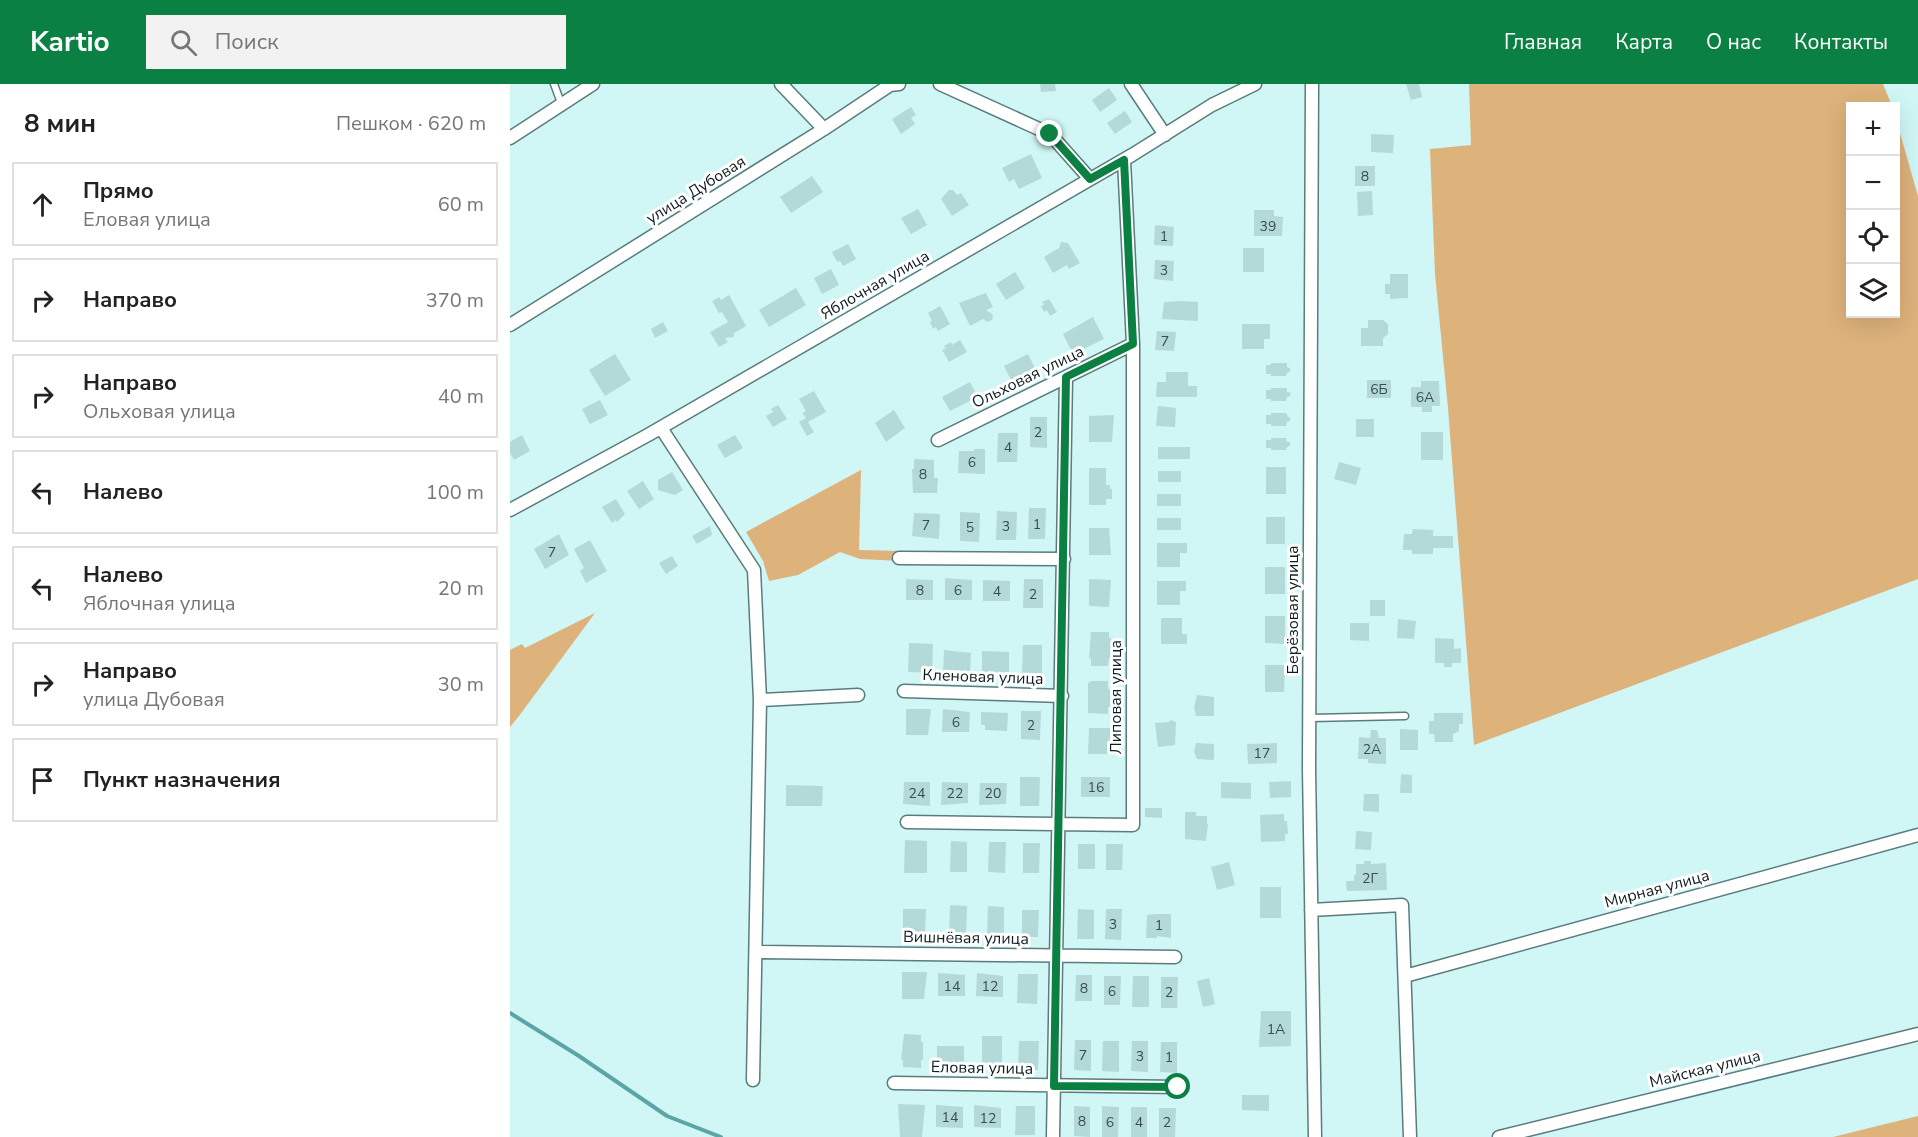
<!DOCTYPE html>
<html lang="ru">
<meta charset="utf-8">
<style>
:root{--surface:#fff;--page:#f2f2f2;--text:#222;--muted:#767676;--line:#e0e0e0;--accent:#0b8043}
body{margin:0;font-family:"Nunito Sans",sans-serif;background:var(--page);color:var(--text)}
.controls{position:absolute;right:18px;top:18px;display:grid;overflow:hidden;border-radius:0px;box-shadow:0 6px 24px #0002}
.controls button{width:54px;height:54px;display:grid;place-items:center;padding:0;border:0;border-bottom:2px solid var(--line);background:var(--surface);color:var(--text);font:30px sans-serif}
.stop{position:absolute;width:18px;height:18px;margin:-14px;border:4px solid #0b8043;border-radius:50%;background:#fff}
.stop.end{background:#0b8043;border-color:#fff;box-shadow:0 2px 6px #0008}
.list{margin:0;padding:0;list-style:none}
h2{display:flex;justify-content:space-between;align-items:center;height:78px;margin:0;padding:0 24px;font-size:26px}
h2 small{font-size:20px;font-weight:400;color:var(--muted)}
.list li{display:grid;grid-template-columns:39px 1fr auto;gap:18px;align-items:center;box-sizing:border-box;height:84px;margin:0 12px 12px;padding:0 12px;border:2px solid var(--line);border-radius:0px}
.list b{display:block;font-size:22px;white-space:nowrap}
.list p{margin:0;font-size:20px;white-space:nowrap;color:var(--muted)}
.list em{font-size:20px;font-style:normal;color:var(--muted)}
.icon{flex:none;width:33px;height:33px;fill:none;stroke:currentColor;stroke-width:2;stroke-linecap:round;stroke-linejoin:round}
.map{position:relative;flex:none;width:1408px;height:1053px;overflow:hidden}
header{display:flex;align-items:center;gap:36px;box-sizing:border-box;height:84px;padding:0 30px;background:var(--accent);color:#fff}
header strong{font-size:28px}
nav{display:flex;gap:33px;margin-inline-start:auto;font-size:21px}
.search{width:420px;height:54px;background:var(--page);display:flex;align-items:center;gap:15px;box-sizing:border-box;padding:0 21px;border-radius:0px;color:var(--muted);font-size:22px}
main{display:flex}
aside{flex:1;background:var(--surface)}
.map>svg:first-child{display:block}
.green{fill:#ddb27b}
.lines{fill:none;stroke-linecap:round;stroke-linejoin:round}
.stream{stroke:#5ba5a6;stroke-width:4}
.building{fill:#b4d9d9}
.service-casing{stroke:#5a7c7c;stroke-width:9}
.minor-casing{stroke:#5a7c7c;stroke-width:15}
.service{stroke:#fff;stroke-width:6}
.minor{stroke:#fff;stroke-width:12}
.route{stroke:#0b8043;stroke-width:8}
.labels{text-anchor:middle;dominant-baseline:central;stroke-width:6;stroke-linejoin:round;paint-order:stroke}
.number-label{font-size:14px;fill:#394d4d}
.street-label{font-size:16px;fill:#101e1e;stroke:#fff}
</style>
<header>
<strong>Kartio</strong>
<div class="search"><svg class="icon" aria-label="search" viewBox="0 0 24 24"><circle cx="10" cy="10" r="6"/><path d="M15 15l6 6"/></svg>Поиск</div>
<nav><a>Главная</a><a>Карта</a><a>О нас</a><a>Контакты</a></nav>
</header>
<main>
<aside>
<h2>8 мин<small>Пешком · 620 m</small></h2>
<ul class="list">
<li><svg class="icon" aria-label="ahead" viewBox="0 0 24 24"><path d="M12 20V5M6 11l6-6 6 6"/></svg><div><b>Прямо</b><p>Еловая улица</p></div><em>60 m</em></li>
<li><svg class="icon" aria-label="right" viewBox="0 0 24 24"><path d="M7 20v-9h11M14 6l5 5-5 5"/></svg><div><b>Направо</b></div><em>370 m</em></li>
<li><svg class="icon" aria-label="right" viewBox="0 0 24 24"><path d="M7 20v-9h11M14 6l5 5-5 5"/></svg><div><b>Направо</b><p>Ольховая улица</p></div><em>40 m</em></li>
<li><svg class="icon" aria-label="left" viewBox="0 0 24 24"><path d="M17 20v-9H6M10 6l-5 5 5 5"/></svg><div><b>Налево</b></div><em>100 m</em></li>
<li><svg class="icon" aria-label="left" viewBox="0 0 24 24"><path d="M17 20v-9H6M10 6l-5 5 5 5"/></svg><div><b>Налево</b><p>Яблочная улица</p></div><em>20 m</em></li>
<li><svg class="icon" aria-label="right" viewBox="0 0 24 24"><path d="M7 20v-9h11M14 6l5 5-5 5"/></svg><div><b>Направо</b><p>улица Дубовая</p></div><em>30 m</em></li>
<li><svg class="icon" aria-label="arrive" viewBox="0 0 24 24"><path d="M6 21V4h12l-3 4 3 4H6"/></svg><div><b>Пункт назначения</b></div></li>
</ul>
</aside>
<div class="map">
<svg width="1408" height="1053" viewBox="0 0 1408 1053">
<rect width="100%" height="100%" fill="#d0f6f6"/>
<path class="green" d="M959,0H1373L1382,22H1340V230H1386V35L1408,112V495L964,661L938,324L925,190L920,65L961,61Z
M351,386L349,466L392,467L391,477L350,475L330,468L288,491L259,497L253,477L236,448Z
M85,529L9,632L0,643V566L12,560L15,564Z
M1408,1032V1053H1323Z"/>
<g class="lines">
<path class="stream" d="M0,929L69,972L157,1032L211,1053"/>
</g>
<path class="building" d="M530,0H545L546,7L531,8Z
M896,0H909L912,13L901,16Z
M599,4L607,16L590,28L582,16Z
M401,23L406,31L401,34L405,40L391,50L382,35Z
M615,27L622,38L605,50L597,39Z
M861,50L884,51L883,69L861,68Z
M521,70L532,94L509,105L504,95L499,98L492,84Z
M845,82H865V102H845Z
M302,92L313,108L281,129L270,113Z
M439,106H443L447,111L451,109L459,121L442,132L431,115Z
M862,107L863,131L848,132L847,108Z
M408,125L417,141L401,150L391,134Z
M744,126H764V132L773,133L772,152H744Z
M645,141L664,143L663,162L644,161Z
M551,158L558,159L570,179L559,185L557,181L543,189L534,173L549,164Z
M338,160L346,175L333,182L330,177L327,178L322,168Z
M733,164H754V188H733Z
M645,176L664,177L663,197L644,195Z
M321,185L329,201L312,210L304,194Z
M505,188L515,204L496,216L486,200Z
M880,190H898V214L880,215V210H875V200H880Z
M286,204L296,221L259,243L249,226Z
M476,209L483,223L476,226L481,229L483,232L482,236L477,238L473,235L460,242L449,219Z
M219,211L236,242L224,249V253L215,254L218,258L209,263L200,248L218,238L212,228L209,229L202,217L209,213L211,216Z
M539,215L547,228L540,232L537,226L534,228L531,222L534,221L532,218Z
M672,217L688,218V237L652,235L654,218Z
M430,222L440,240L428,247L426,243L423,245L420,238L422,237L418,229Z
M583,233L594,255L563,270L553,250Z
M858,236H873L878,240V250L873,254V262H851V244H858Z
M153,238L158,247L145,254L141,245Z
M732,240H760V255H754V265H732Z
M647,247L666,248L664,267L645,266Z
M450,256L457,268L439,278L432,266L436,264L434,262L441,258L442,261Z
M105,270L121,296L95,312L79,286Z
M518,270L527,288L503,300L494,282Z
M761,279H777V283L780,284V288L777,289L776,292H761V290H756V281H761Z
M656,288H678V302H687V313H646L647,298H656Z
M857,296H881V314H857Z
M911,297H929L930,322H922V328H912V323H901V303H911Z
M460,298L468,313L440,327L432,313Z
M761,304H777V308L781,309L780,312L777,313L776,317H761V315H756V306H761Z
M304,307L316,328L298,338L304,348L297,352L289,338L296,334L292,329L296,327L289,315Z
M90,316L98,331L80,340L72,325Z
M268,321L277,335L263,343L256,332L263,328L261,325Z
M648,322L666,324L665,343L646,342Z
M384,326L395,344L376,358L365,339Z
M761,329H776L778,333H780V337L777,338L776,342H761V340H756V331H761Z
M604,331L602,358H579V332Z
M520,333H537V364L520,363Z
M846,335H864V353H846Z
M911,348H933V376H911Z
M488,349H508L507,378H487Z
M12,351L20,367L4,376L0,369V358Z
M225,351L233,364L215,374L207,361Z
M761,354H776L777,358H780V362L777,363L776,366H761V364H756V356H761Z
M648,363H680V375H648Z
M464,365H475V390L448,389L449,367H464Z
M404,375L424,376V394H428L427,409H403L402,385H404Z
M829,378L851,384L846,401L824,395Z
M756,383H776V410H756Z
M579,384H596V401H600V405H602V415H596V421H579Z
M648,387H671V398H648Z
M162,388L173,406L165,411L148,406V396Z
M133,397L144,415L129,425L117,407Z
M647,410H671V422H647Z
M106,415L115,430L107,438L106,436L102,439L92,423Z
M519,424H536L535,455H518Z
M487,427L507,428L506,456H486Z
M450,428L470,429L469,458L450,457Z
M404,429L430,430L429,455L402,452Z
M756,433H775V460H756Z
M647,434H671V446H647Z
M200,442L202,451L187,460L182,452Z
M579,444H599L601,471H579Z
M903,445L923,446V452H943V464H923V470H902V466H893L894,450H902Z
M49,450L59,471L35,485L24,465Z
M80,456L97,487L76,499L70,487L74,484L64,465Z
M647,459H677V469H670V483H647Z
M162,472L168,482L156,490L149,479Z
M755,483H775V510H755Z
M435,494L462,496V516H435Z
M396,495L423,496V516H396Z
M514,495H533V524H513Z
M579,495L601,496L599,523L579,522Z
M473,496L500,497V517H473Z
M647,497H676V507H670V521H647Z
M860,516H875V532H860Z
M755,532H775V560L755,559Z
M651,534H672V550H677V560H651Z
M888,535L906,537L904,555L887,554Z
M840,539H859V557L840,556Z
M581,548H599V554H601V574H599L598,582H581V574L579,575Z
M925,554L944,555V565L951,564V579H942V583H934V579H925Z
M399,559L423,560L422,589L398,588Z
M513,561H532V590H512Z
M434,566L461,569L460,587L433,589Z
M472,567L499,568V588L472,590Z
M755,581H775L774,608H755Z
M581,597H598V605H600V623H598V630L578,629V599Z
M687,611L704,613V632H686L684,623Z
M396,625H421L418,651H396Z
M433,625L460,628L459,648H432Z
M511,627H531L530,656L511,655Z
M471,628L498,629L497,647L475,646V641H471Z
M924,629H953V640H949V647L943,650V658H925L924,650H919V637H924Z
M660,636L666,638L665,661L648,663L645,639L659,638Z
M579,644H601L598,670H578Z
M890,645L908,646V666H890Z
M861,646H867L869,654H876V680L858,679V675H848L849,653L860,654Z
M686,659L704,660V676L687,675L684,668Z
M767,659V679L738,680L737,660Z
M891,690L902,691V709H890Z
M510,693H530L529,722H510Z
M571,693H600V713H571Z
M781,697V713L760,714L759,698Z
M394,698H420V722L393,720Z
M432,698L458,699V719L431,721Z
M711,698L741,699V715L711,714Z
M470,699H497L496,720L469,721Z
M276,701L313,702L312,722H276Z
M854,710H869V728L853,727Z
M635,724H652V734L635,733Z
M675,728H686V732H697V740H698L696,757L675,755Z
M774,730V737H777L778,750H775V757L751,758L750,731Z
M846,747L862,748L861,766L845,765Z
M395,756L417,757V789H394Z
M441,757L457,758V788H440Z
M479,758H496L495,789L478,788Z
M513,759H530L529,789H513Z
M568,760H585V785H568Z
M596,760H613L612,786H596Z
M854,777H861V780L876,779L877,806L837,807L836,797H844V791H846V780H854Z
M719,778L725,801L707,806L701,783Z
M750,803H771V834H750Z
M440,821L457,822L456,852H439Z
M478,822L494,823V853H477Z
M393,825H416L415,851H393Z
M568,825L584,826V855H567Z
M596,825H612L611,856L595,855Z
M512,826H529L528,853H512Z
M646,830H661V854L647,852V854H636L637,831Z
M392,888H417L414,915H392Z
M428,889L455,891V912H428Z
M467,889L493,892V913L466,912Z
M508,890H528L527,920L507,919Z
M566,891H582V917H565Z
M594,892H611L610,921H594Z
M623,892H639V923H622Z
M651,893H668L667,924H651Z
M699,894L705,920L693,923L687,897Z
M751,927H781V962L749,963Z
M394,950L411,951V958H413V976H411V984L393,983V976H391Z
M472,952H492V983H472Z
M565,956H581V987L564,986Z
M509,957H529L528,986L508,985Z
M593,957H609V988L592,987Z
M622,957H638V988L621,987Z
M651,958H667V989L650,988Z
M427,962H454V982L427,984Z
M732,1011H759V1027L732,1026Z
M388,1020L415,1021L412,1053H390Z
M426,1021L453,1023V1044L426,1043Z
M464,1021L491,1024V1044L464,1043Z
M506,1022H525V1051H505Z
M564,1022L580,1023V1053L564,1052Z
M592,1022L609,1023L608,1053H592Z
M621,1023H637V1053H621Z
M649,1024H666L665,1053H649Z"/>
<g class="lines">
<g class="service-casing">
<path id="service" d="M44,0L51,19
M800,634L895,632"/>
</g>
<g class="minor-casing">
<path id="minor" d="M271,0L314,45
M430,0L540,50L580,95
M621,0L655,51
M802,0L799,685L805,1053
M0,54L83,0
M0,241L314,45L380,1L389,0
M151,344L244,486L250,616L243,996
M428,356L623,260
M0,426L138,351L622,71L702,21L745,0
M389,474L554,475
M394,607L552,612
M250,616L348,611
M397,738L623,741V260L614,76
M801,826L892,821L900,1053
M246,868L665,873
M895,892L1408,751
M384,999L668,1003
M543,1053L556,293
M989,1053L1408,950"/>
</g>
<use href="#service" class="service"/>
<use href="#minor" class="minor"/>
</g>
<g class="lines">
<path class="route" d="M540,50L580,95L614,76L623,260L556,293L544,1002L668,1003"/>
</g>
<g class="labels">
<g class="number-label">
<text x="855" y="92">8</text>
<text x="758" y="142">39</text>
<text x="654" y="152">1</text>
<text x="654" y="186">3</text>
<text x="655" y="257">7</text>
<text x="869" y="305">6Б</text>
<text x="915" y="313">6А</text>
<text x="528" y="348">2</text>
<text x="498" y="363">4</text>
<text x="462" y="378">6</text>
<text x="413" y="390">8</text>
<text x="527" y="440">1</text>
<text x="416" y="441">7</text>
<text x="496" y="442">3</text>
<text x="460" y="443">5</text>
<text x="42" y="468">7</text>
<text x="410" y="506">8</text>
<text x="448" y="506">6</text>
<text x="487" y="507">4</text>
<text x="523" y="510">2</text>
<text x="446" y="638">6</text>
<text x="521" y="641">2</text>
<text x="862" y="665">2А</text>
<text x="752" y="669">17</text>
<text x="586" y="703">16</text>
<text x="407" y="709">24</text>
<text x="445" y="709">22</text>
<text x="483" y="709">20</text>
<text x="860" y="794">2Г</text>
<text x="603" y="840">3</text>
<text x="649" y="841">1</text>
<text x="442" y="902">14</text>
<text x="480" y="902">12</text>
<text x="574" y="904">8</text>
<text x="602" y="907">6</text>
<text x="659" y="908">2</text>
<text x="766" y="945">1А</text>
<text x="573" y="971">7</text>
<text x="630" y="972">3</text>
<text x="659" y="973">1</text>
<text x="440" y="1033">14</text>
<text x="478" y="1034">12</text>
<text x="572" y="1037">8</text>
<text x="600" y="1038">6</text>
<text x="629" y="1038">4</text>
<text x="657" y="1038">2</text>
</g>
<g class="street-label">
<text transform="translate(186 106) rotate(-32)">улица Дубовая</text>
<text transform="translate(365 201) rotate(-30)">Яблочная улица</text>
<text transform="translate(518 293) rotate(-26)">Ольховая улица</text>
<text transform="translate(783 526) rotate(-90)">Берёзовая улица</text>
<text transform="translate(473 593) rotate(2)">Кленовая улица</text>
<text transform="translate(606 613) rotate(-90)">Липовая улица</text>
<text transform="translate(1147 805) rotate(-15)">Мирная улица</text>
<text transform="translate(456 854) rotate(1)">Вишнёвая улица</text>
<text transform="translate(472 984) rotate(1)">Еловая улица</text>
<text transform="translate(1195 985) rotate(-14)">Майская улица</text>
</g>
</g>
</svg>
<div class="controls">
<button>+</button>
<button>−</button>
<button><svg class="icon" aria-label="locate" viewBox="0 0 24 24"><circle cx="12" cy="12" r="6"/><path d="M12 2v4M12 18v4M2 12h4M18 12h4"/></svg></button>
<button><svg class="icon" aria-label="layers" viewBox="0 0 24 24"><path d="M12 4l9 5-9 5-9-5zM3 14l9 5 9-5"/></svg></button>
</div>
<div class="stop" style="left:668px;top:1003px"></div>
<div class="stop end" style="left:540px;top:50px"></div>
</div>
</main>
